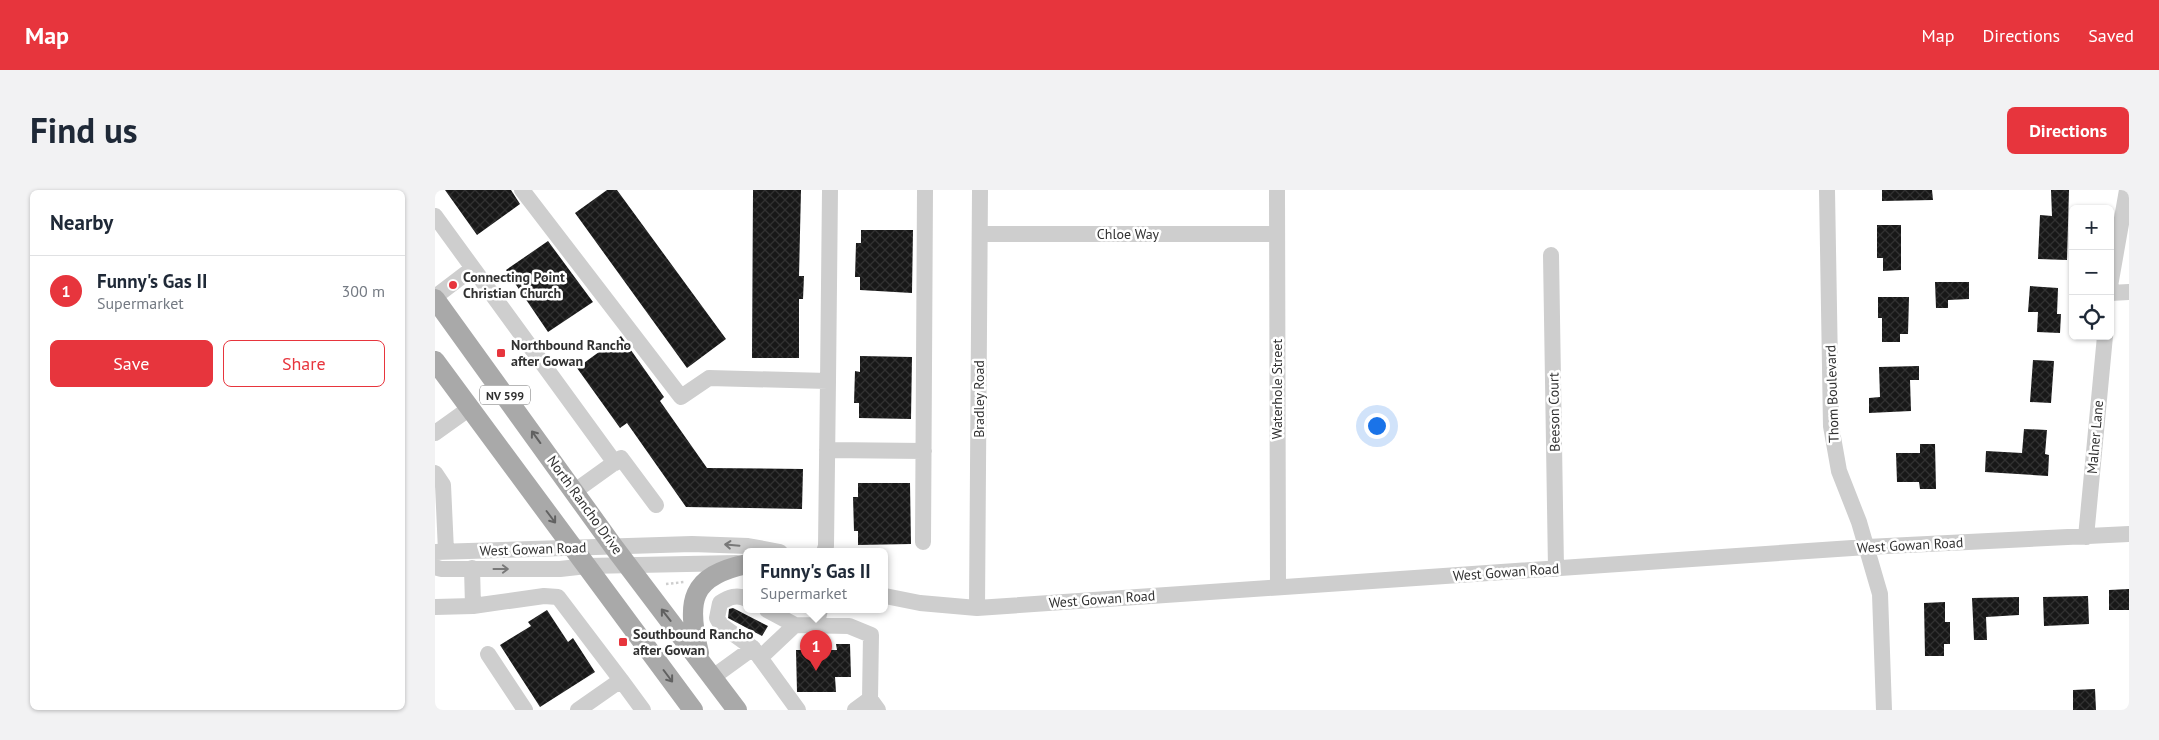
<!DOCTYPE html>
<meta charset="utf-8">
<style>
:root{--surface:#fff;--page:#f2f2f3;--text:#1f2937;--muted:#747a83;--line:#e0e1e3;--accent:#e7353d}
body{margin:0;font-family:"PT Sans",sans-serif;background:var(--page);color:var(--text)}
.controls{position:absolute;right:15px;top:15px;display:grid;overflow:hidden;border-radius:8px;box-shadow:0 1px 4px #0004}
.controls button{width:45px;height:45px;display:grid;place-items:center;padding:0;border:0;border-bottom:1px solid var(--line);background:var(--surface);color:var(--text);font:25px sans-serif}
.you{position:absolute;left:941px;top:235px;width:18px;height:18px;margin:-12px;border:4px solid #fff;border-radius:50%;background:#1a73e8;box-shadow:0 0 0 8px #1a73e833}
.badge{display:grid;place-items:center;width:32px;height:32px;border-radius:50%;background:var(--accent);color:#fff;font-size:16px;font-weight:700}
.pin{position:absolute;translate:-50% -41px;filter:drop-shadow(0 1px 2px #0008)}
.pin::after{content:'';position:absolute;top:26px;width:18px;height:15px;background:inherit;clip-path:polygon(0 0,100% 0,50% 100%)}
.popup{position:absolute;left:308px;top:358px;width:145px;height:65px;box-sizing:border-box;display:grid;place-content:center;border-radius:8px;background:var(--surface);filter:drop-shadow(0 1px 4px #0005);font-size:16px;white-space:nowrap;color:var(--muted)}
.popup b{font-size:19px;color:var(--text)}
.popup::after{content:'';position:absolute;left:50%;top:100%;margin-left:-10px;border:10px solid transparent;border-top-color:var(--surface)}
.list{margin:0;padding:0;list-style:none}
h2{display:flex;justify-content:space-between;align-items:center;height:65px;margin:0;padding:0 20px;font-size:21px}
h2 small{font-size:16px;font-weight:400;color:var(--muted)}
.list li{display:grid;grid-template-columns:32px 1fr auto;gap:15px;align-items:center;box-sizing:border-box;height:70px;padding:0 20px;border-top:1px solid var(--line)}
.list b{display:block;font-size:19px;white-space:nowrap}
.list p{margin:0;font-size:16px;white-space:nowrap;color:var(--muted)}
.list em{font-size:16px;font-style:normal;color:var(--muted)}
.actions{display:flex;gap:10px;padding:15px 20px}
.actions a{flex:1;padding:11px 0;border:1px solid var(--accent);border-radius:8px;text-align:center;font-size:18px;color:var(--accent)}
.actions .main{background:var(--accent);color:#fff}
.icon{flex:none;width:28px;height:28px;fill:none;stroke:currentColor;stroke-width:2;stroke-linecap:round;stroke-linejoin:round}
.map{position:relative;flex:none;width:1694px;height:520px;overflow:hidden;border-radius:8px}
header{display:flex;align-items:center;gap:30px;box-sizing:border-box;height:70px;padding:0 25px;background:var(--accent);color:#fff}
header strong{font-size:24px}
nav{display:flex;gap:28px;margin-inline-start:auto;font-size:18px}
.intro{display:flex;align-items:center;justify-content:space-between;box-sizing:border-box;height:120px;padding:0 30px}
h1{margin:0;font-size:35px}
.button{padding:12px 22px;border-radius:8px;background:var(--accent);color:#fff;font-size:18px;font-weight:700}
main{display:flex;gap:30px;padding:0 30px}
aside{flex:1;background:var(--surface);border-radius:8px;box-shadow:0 1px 4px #0004}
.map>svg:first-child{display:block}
.building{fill:url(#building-cross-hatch)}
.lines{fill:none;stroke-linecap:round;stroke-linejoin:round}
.path{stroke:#cecece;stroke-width:2.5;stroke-dasharray:2.5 2.5;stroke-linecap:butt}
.minor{stroke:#cecece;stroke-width:16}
.major{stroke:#a9a9a9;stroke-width:20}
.oneway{stroke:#616161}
.oneway2{stroke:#787878}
.poi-dot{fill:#e7353d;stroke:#fff;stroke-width:2}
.labels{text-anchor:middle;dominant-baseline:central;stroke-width:5;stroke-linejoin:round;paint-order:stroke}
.shield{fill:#fff;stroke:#6f6f6f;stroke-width:1}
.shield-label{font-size:12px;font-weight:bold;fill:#313131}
.street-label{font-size:14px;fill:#313131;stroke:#fff}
.poi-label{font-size:14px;font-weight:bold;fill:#313131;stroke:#fff;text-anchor:start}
</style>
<header>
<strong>Map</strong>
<nav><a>Map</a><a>Directions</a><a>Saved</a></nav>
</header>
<div class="intro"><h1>Find us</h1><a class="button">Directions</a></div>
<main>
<aside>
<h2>Nearby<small></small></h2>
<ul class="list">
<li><span class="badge">1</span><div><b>Funny's Gas II</b><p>Supermarket</p></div><em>300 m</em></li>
</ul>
<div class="actions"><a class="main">Save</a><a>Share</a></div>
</aside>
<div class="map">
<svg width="1694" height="520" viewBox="0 0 1694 520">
<defs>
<pattern id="building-cross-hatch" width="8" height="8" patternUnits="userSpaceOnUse" patternTransform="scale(1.25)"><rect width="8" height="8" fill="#181818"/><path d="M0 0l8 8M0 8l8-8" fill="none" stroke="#313131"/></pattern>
</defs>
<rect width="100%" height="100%" fill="#fff"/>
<path class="building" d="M10,0H76L85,14L42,45Z
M172,0H182L291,149L252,178L140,23Z
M318,0H366L364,86H369L368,109H364V168H317Z
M1447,0H1497L1498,10L1447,11Z
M1616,0H1634L1632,70L1603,69L1605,25L1617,26Z
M1442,35H1466V80L1448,81V68H1442Z
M426,40H478L477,103L425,100V87H420L421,53H426Z
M113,51L158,112L113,142L71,80Z
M1500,92H1534V109L1513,110V118H1501Z
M1595,96L1623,98L1622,124H1626L1625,143L1602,142L1603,122H1593Z
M1443,107H1474L1473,144H1465V152H1447V128H1443Z
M186,146L229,207L225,211L272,278L368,279L367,319L251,317L192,233L185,238L142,178Z
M425,166L477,167L476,229L424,228V213H419L420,181L425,182Z
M1598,170L1619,171L1616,213L1595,212Z
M1484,176V190H1475L1476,221L1434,223V208L1445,207L1444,177Z
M1589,239L1612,240L1610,264L1614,265L1613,286L1550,282L1551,261L1587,263Z
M1485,254H1500L1501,299H1485L1484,292H1462L1461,263H1485Z
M423,293H475L476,354L423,355V341H419L418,307H423Z
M1694,399V420H1674V400Z
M1653,406L1654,434L1609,436L1608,407Z
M1584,407V425L1551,427L1552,450H1539L1537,408Z
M1510,412V432H1515V454H1509V466H1490L1489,413Z
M298,418L333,436L327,446L293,428L294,419Z
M112,420L133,452L138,448L160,482L105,517L65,455L96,436L93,432Z
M401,454H415L416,487H400L401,502H362L361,460H402Z
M1660,499L1661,520H1638V500Z"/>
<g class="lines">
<path class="path" d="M231,394L249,392"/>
<path class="minor" d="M87,0L246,207L274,188L393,191L391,356L389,362
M842,0L843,397
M1392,0L1396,236L1404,281L1424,332L1445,404L1449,520
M0,26L180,273
M545,44H842
M1116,65L1121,379
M1675,96L1692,0
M1675,103L1694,102
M0,107L38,78
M393,191L395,0
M0,243L35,218
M392,260L489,261
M0,283L8,295L11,361
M140,301L186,268L221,315
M1651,347L1670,146
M488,352L490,0
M0,362L257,354L313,356L345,362
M0,377L6,379H125L152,376L302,373
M37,378L38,416
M450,406L485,413L542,418L1432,357L1694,344
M312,409C302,404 294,407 285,413L282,428L286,435L318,458
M0,417L38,416L109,406L123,407L186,490L143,520
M542,418L545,0
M332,420L360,435
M381,436L385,420
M53,464L90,520
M325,468L360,435L414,436L436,445L435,509
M278,487L318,458L363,520
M186,490L208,520
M420,520L435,509L443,520"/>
<path class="major" d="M0,109L178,356L302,520
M0,171L258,520
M264,463C251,411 255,386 312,374"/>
</g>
<defs><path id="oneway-shaft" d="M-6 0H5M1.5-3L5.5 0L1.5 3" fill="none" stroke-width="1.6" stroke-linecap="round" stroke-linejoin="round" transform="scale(1.25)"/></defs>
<g class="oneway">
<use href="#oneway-shaft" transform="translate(101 247) rotate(-126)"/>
<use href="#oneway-shaft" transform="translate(116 327) rotate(53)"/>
<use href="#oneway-shaft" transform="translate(231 425) rotate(-128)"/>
<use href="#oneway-shaft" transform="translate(233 486) rotate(53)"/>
</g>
<g class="oneway2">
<use href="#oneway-shaft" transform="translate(297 355) rotate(-175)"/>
<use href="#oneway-shaft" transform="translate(66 379)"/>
</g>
<g class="poi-dot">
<circle cx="18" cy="95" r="5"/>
<rect x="61" y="158" width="10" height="10" rx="2.5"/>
<rect x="183" y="447" width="10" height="10" rx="2.5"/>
</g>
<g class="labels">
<rect class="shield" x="45" y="195.5" width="50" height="19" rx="4"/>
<g class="shield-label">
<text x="70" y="205">NV 599</text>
</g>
<g class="street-label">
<text x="693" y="44">Chloe Way</text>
<text transform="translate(842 199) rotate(-90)">Waterhole Street</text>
<text transform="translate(1397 204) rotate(-92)">Thom Boulevard</text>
<text transform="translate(544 209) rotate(-90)">Bradley Road</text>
<text transform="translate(1119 222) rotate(-91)">Beeson Court</text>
<text transform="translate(1660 247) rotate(-85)">Malner Lane</text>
<text transform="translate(150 315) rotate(54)">North Rancho Drive</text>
<text transform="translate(1475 355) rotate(-3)">West Gowan Road</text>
<text transform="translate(98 359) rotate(-2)">West Gowan Road</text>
<text transform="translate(1071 382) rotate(-4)">West Gowan Road</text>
<text transform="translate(667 409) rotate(-4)">West Gowan Road</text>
</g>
<g class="poi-label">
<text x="28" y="87">Connecting Point<tspan x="28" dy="16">Christian Church</tspan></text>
<text x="76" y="155">Northbound Rancho<tspan x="76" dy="16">after Gowan</tspan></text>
<text x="198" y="444">Southbound Rancho<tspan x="198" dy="16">after Gowan</tspan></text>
</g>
</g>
</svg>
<div class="controls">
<button>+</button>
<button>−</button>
<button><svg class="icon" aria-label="locate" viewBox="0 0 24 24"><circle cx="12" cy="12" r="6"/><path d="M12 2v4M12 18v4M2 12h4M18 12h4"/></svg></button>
</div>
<div class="you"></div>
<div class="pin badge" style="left:381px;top:481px">1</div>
<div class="popup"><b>Funny's Gas II</b>Supermarket</div>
</div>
</main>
